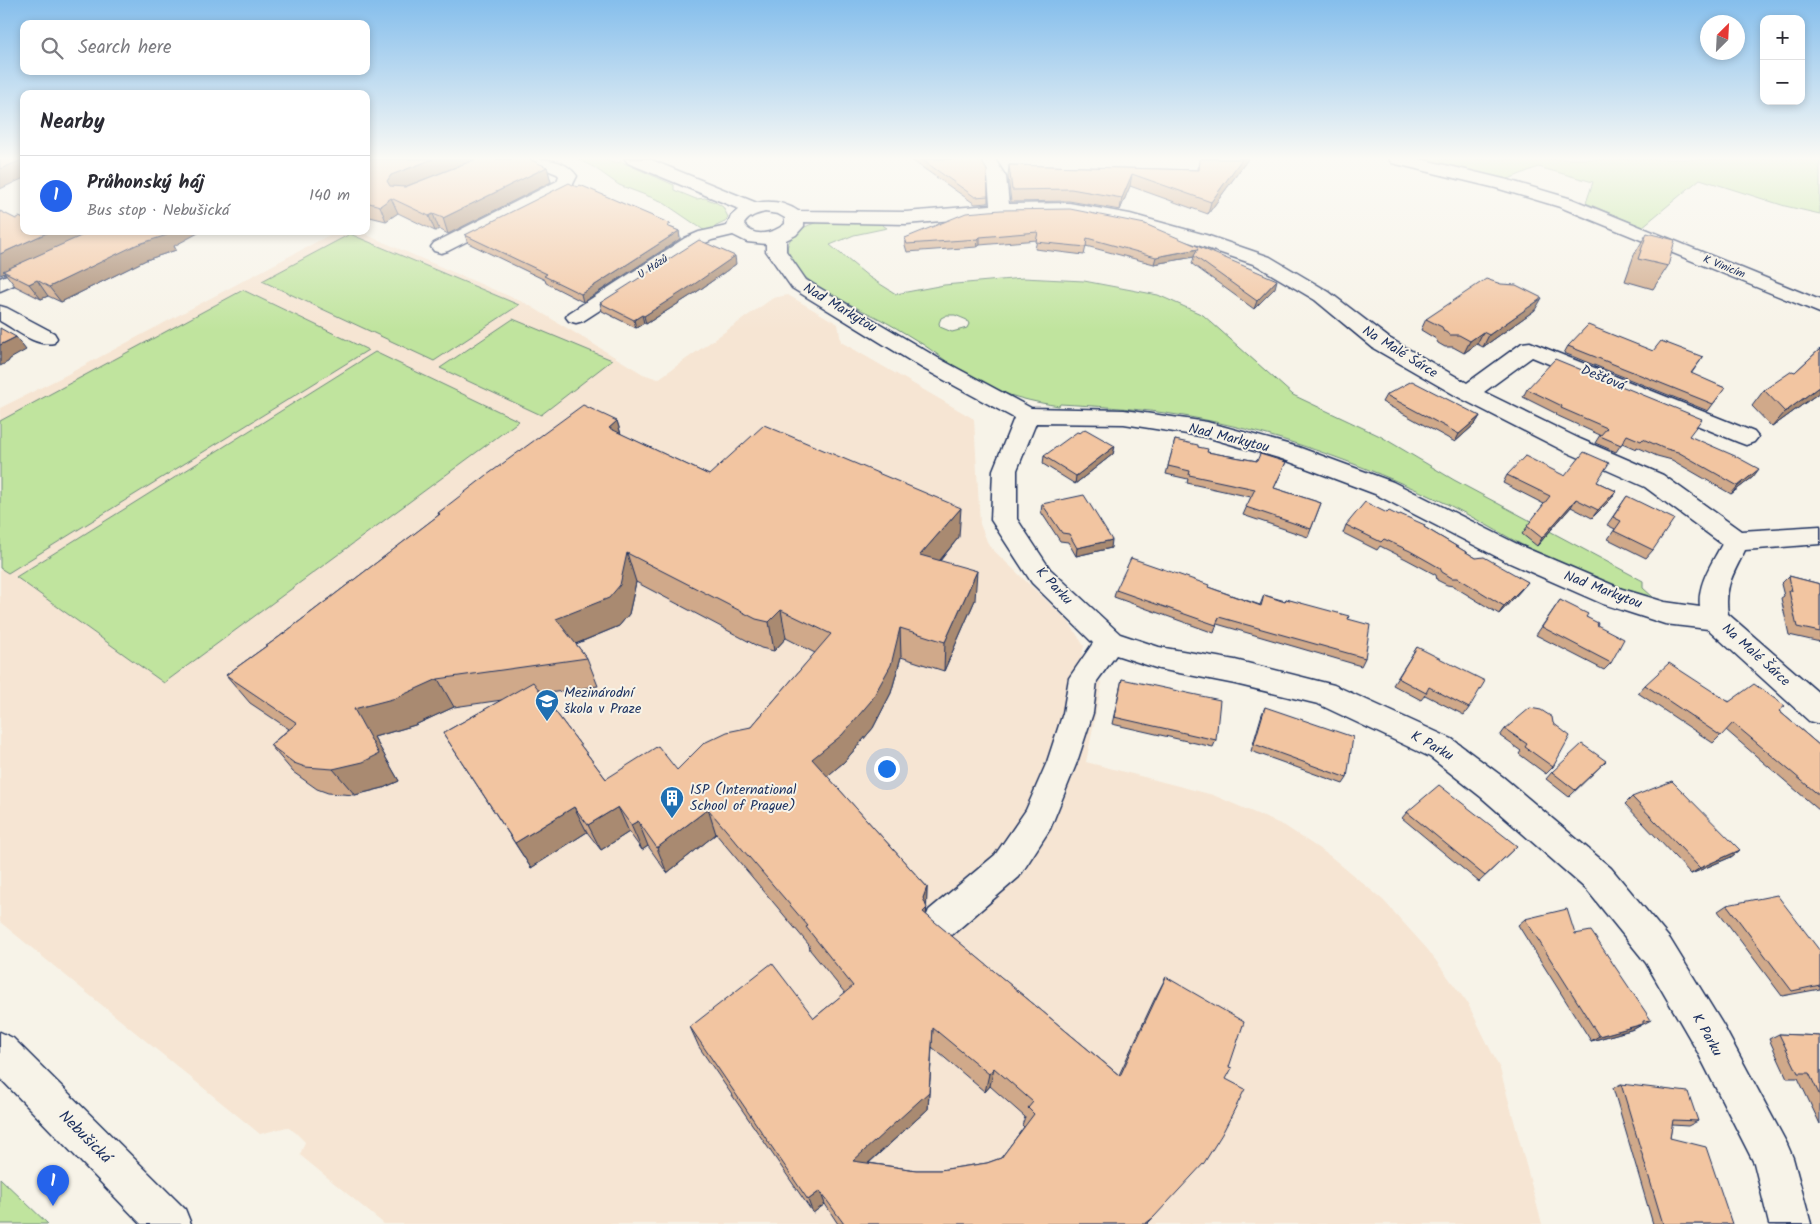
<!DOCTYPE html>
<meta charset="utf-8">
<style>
:root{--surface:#fff;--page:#f2f2f3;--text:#2b2b33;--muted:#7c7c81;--line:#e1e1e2;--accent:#2563eb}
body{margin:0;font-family:Kalam,sans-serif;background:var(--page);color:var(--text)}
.controls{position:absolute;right:15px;top:15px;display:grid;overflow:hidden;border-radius:10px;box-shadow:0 2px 8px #0003}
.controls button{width:45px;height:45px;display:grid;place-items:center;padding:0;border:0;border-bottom:1px solid var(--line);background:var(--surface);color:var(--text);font:25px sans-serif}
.compass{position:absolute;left:1700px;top:15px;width:45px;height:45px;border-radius:50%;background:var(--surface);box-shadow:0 2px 8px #0003;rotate:24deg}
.you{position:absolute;left:886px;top:768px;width:18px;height:18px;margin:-12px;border:4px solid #fff;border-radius:50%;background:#1a73e8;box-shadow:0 0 0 8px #1a73e833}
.badge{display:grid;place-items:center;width:32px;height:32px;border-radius:50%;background:var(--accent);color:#fff;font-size:16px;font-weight:700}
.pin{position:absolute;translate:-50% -41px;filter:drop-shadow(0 1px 2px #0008)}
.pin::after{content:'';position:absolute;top:26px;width:18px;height:15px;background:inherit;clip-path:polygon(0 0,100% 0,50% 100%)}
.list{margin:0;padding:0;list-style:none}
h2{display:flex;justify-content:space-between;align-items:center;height:65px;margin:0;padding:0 20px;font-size:21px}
h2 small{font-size:16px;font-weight:400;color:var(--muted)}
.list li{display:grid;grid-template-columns:32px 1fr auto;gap:15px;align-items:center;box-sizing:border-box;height:80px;padding:0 20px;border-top:1px solid var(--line)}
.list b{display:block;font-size:19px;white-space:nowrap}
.list p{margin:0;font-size:16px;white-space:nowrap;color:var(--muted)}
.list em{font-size:16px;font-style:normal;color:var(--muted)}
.icon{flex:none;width:28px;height:28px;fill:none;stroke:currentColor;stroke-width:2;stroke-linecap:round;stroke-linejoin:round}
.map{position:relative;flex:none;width:1820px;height:1224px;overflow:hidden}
.search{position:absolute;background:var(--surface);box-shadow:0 2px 8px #0003;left:20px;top:20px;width:350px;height:55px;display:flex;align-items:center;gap:12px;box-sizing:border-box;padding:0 18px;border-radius:10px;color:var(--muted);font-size:19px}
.panel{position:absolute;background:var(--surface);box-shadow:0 2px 8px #0003;left:20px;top:90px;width:350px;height:145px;border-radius:10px}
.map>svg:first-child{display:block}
.built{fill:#f6e5d3}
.green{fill:#c0e49e;stroke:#6e8a7e;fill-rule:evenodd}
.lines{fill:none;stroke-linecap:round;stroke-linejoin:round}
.minor-casing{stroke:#1b2f5e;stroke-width:3}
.minor{fill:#f7f3e8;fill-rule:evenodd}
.wall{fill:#d0a98a;stroke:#1b2f5e;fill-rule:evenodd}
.shaded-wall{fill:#a98a71;stroke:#1b2f5e}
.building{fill:#f2c5a1;stroke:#1b2f5e;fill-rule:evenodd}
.labels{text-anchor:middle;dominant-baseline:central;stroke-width:4;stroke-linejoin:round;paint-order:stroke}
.far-street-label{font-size:11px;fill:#1b2f5e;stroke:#f7f3e8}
.street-label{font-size:14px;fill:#1b2f5e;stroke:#f7f3e8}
.poi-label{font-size:14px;fill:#1b2f5e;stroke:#f7f3e8;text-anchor:start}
.near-street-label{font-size:16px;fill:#1b2f5e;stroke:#f7f3e8}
</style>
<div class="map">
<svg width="1820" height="1224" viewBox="0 0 1820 1224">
<rect width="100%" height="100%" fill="#f7f3e8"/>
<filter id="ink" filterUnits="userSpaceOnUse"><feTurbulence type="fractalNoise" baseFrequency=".02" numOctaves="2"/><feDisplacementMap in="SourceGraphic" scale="10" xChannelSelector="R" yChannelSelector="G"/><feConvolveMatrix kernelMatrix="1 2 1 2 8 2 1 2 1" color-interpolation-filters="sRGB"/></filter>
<g filter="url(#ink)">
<path class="built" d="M335,232H360L527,304L643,374L658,379L773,298L788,295L838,324L841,342L974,419L980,524L989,546L1069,622L1084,646L1077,677L1102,682L1086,762L1213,795L1285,826L1330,856L1383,900L1428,950L1468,1004L1500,1069L1542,1224H384L300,1155L305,1142L295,1132L287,1127L260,1134L0,922V408L68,374Z"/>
<path class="green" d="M578,159H603L614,163L622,162L674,185V190L696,199L705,198L717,203L723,207L728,217L725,222L705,231L661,201L619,185L595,168Z
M1414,159H1820V214L1785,206L1700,179L1642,227L1586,203L1593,182L1538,167L1506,180Z
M818,222L881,224L887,228L854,235L830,245L869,277L896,294L944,285L1023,278L1084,281L1158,295L1203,315L1293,395L1380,436L1454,480L1643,581V588L1654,598C1624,590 1593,580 1565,567C1518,545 1475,516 1428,495C1344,457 1256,426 1165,413C1130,408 1095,406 1060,404L1059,406C1033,402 1007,396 982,384C958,372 939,354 916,340C903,332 890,324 876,317C856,307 771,272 790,240C797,229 806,226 818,222ZM947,315H955L967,320L969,324L967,328L952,332L940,327L939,323L941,318Z
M350,234L519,305L434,361L262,281Z
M243,290L368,350L8,573L0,568V421Z
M513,319L612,360L541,415L440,368Z
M375,352L519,421L164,683L16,577Z
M0,1178L48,1224H0Z"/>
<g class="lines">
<g class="minor-casing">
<path id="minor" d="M527,159C547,159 565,159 577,176L571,188L448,251L441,253L434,251L431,247L434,243L557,181L559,176L557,174L530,163Z
M625,159H649L757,203C771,200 786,203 798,211L906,212L990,205L988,177L977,159H995L1006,177L1009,204L1069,203L1130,214L1206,235L1270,257L1329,292L1389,338L1467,383L1522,343L1530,342L1754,432L1758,437L1754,442L1746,445L1738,442L1532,357L1484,392L1580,439L1663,475L1741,531L1820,526V544L1745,550C1733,575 1724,586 1728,614L1820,694V724L1809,721L1708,629L1665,624L1603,604L1503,560L1375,494L1282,459L1206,437L1124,424L1036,423L1017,470V519L1050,569L1120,634L1159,647L1235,660L1334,685L1452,739L1503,777L1611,868L1670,939L1723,1025L1787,1144L1793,1158L1811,1224H1769L1754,1163L1697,1051L1646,963L1587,890L1481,797L1430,757L1318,704L1235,684L1159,669L1116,655L1097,681L1093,713L1077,762L1050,829L1019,877L953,934L941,939L929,934L924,922L929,910L995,855L1026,810L1047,762L1063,713L1069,678L1093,643L1032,583L991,520L993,470L1014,418L922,368L792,288L766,251V244L747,242L733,235L712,240L699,246L583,321L576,323L569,321L566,317L569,313L685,238L699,232L727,226L731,216L739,209L628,163ZM765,212L778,214L785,218V224C774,233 753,239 744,224C749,216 757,214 765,212ZM1069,215L1128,225L1192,243L1256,265L1315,300L1373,348L1460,398L1564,451L1645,487L1722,544C1712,563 1697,584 1700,607L1665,602L1622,589L1521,546L1393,482L1298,447L1207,422L1124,410L1031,408L938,358L806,280L786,251V240L796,235L804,226V222L906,224L1000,216Z
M1389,159H1420L1508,180L1572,199L1820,300V313L1560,207L1496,188L1392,163Z
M44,259L51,261L54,265L51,269L0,291V278Z
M0,306L7,308L54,333L57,338L54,343C35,347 15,329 0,321Z
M0,1032L13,1038L185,1209L191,1224H141L0,1078Z"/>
</g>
<use href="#minor" class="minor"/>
</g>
<path class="wall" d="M366,159H476L441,173L547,167L551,182L448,234L439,229L435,231L398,213L386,221L366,216Z
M910,159H980L988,196V203L975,204Z
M1199,159H1248L1208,214L1130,186L1120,210L1069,201L1011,202L1008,177L1009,165L1198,170Z
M16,219L174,246L176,250L146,260L61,302L48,296L41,299L15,286L5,273L0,275Z
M1145,224L1275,288L1254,309L1192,264L1194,257L1154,264L1086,246L1084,255L1035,249L1037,240L980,245L977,247L907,252L905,245V238Z
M672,228L679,231L680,239L583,302L546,283L545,280L468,243L465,235Z
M1647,233L1668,266L1653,289L1625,281L1634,255Z
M736,264L698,291L646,324L644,323L636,328L602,311L600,303Z
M1535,310L1483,347L1477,344L1464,353L1453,347H1445L1438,343L1436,339L1421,330L1426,319Z
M1568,346L1653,351L1703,357L1691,374L1725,388L1708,411L1564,353Z
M1820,349V392L1772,427L1752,406L1764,390L1795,372Z
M1527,389L1689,436L1753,477L1731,494L1672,460L1657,456L1637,447L1636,449L1622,443L1616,452L1595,443L1600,435L1556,415L1557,414L1523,397Z
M1386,395L1480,416L1475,424L1455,442L1382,402Z
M617,421L621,434L709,475L959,537L940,561L975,600L944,671L901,657L891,693L873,728L844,762L827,776L927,887L926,915L1119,1075L1155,998L1166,977L1154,1217L1147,1224H838L825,1204L813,1213L699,1047L690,1027L814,1018L845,993L810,950L809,945L716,834L667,873L648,846L642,850L629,832L601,850L587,832L531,868L443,733L502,700L454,707L415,725L374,737L399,781L383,788L355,795L328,793L317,789L293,772L270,745L289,729L250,703L226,675L279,637L439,515L438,513ZM636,582L761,648L774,651L786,638L815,653L751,727L677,770L606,779L542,694L598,686L587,658L576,644L619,626L629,614ZM932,1047L985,1092L990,1086L1025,1117L1022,1125L1024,1127L1001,1158L987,1163L940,1170H916L869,1163L928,1109Z
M1175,440L1198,447L1207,452L1257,461L1286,462L1274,488L1321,503L1308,537L1243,515L1251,497L1187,483L1188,479L1166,474Z
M1115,446L1113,454L1075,484L1043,464L1044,456Z
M1507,475L1565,476L1597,482L1616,491L1611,499L1592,518L1571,507L1537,546L1522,534L1544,504L1503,483Z
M1627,496L1653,550L1646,558L1608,539L1615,529L1607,525Z
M1042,504L1111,548L1076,556L1068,542L1060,541L1041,512Z
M1387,513L1424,527L1476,558L1528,582L1522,589L1499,614L1453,586L1447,585L1437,580L1436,575L1406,559L1380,546L1377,550L1343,533L1346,525Z
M1789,576L1820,584V642L1789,635L1781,598L1784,596L1781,584Z
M1208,587L1260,605L1264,595L1285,601L1286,599L1348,619L1365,658L1361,666L1217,624L1214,633L1114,597L1116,590Z
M1560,600L1586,617L1597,625L1611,663L1604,670L1536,635Z
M1417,647L1469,708L1464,715L1425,695L1421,700L1393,685Z
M1122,679L1216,740L1213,747L1112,724Z
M1645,685L1779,711L1820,746V811L1726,730L1713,743L1638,693Z
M1265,707L1347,778L1343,784L1251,751L1262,714Z
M1553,723V767L1546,774L1519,754L1521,751L1500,736L1505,729Z
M1606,761L1569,797L1546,779L1552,772Z
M1632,797L1740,850L1731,857L1691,874L1625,804Z
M1407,812L1517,846L1479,882L1402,818Z
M1727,905L1820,951V989L1782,996L1718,911Z
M1525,919L1575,934L1651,1020L1634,1029L1591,1041L1518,925Z
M1779,1034L1820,1036V1124L1798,1078H1787L1769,1039Z
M1621,1084L1698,1121L1688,1126L1672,1125L1670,1138L1732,1224H1653L1613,1088Z"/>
<path class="shaded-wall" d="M24,159V178L0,189V169Z
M433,159H476L397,190L393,196L387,181L391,175Z
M1242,159H1248L1208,214L1211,202Z
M547,167L551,182L448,234L443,218Z
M1132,174L1130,186L1120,210L1122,198Z
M391,198L398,213L386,221L380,206Z
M433,214L439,229L435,231L429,216Z
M51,231H95L3,271L5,273L0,275V254Z
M163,231H202L174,246L176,250L146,260L61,302L49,287Z
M679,231L680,239L583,302L581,294Z
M980,237V245L977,247L978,239Z
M1198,249L1194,257L1154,264L1156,257Z
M735,256L736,264L698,291L646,324L644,316Z
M37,280L48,296L41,299L29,284Z
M1277,280L1275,288L1254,309L1257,301Z
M1542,298L1535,310L1483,347L1489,335Z
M642,315L644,323L636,328L634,320Z
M1483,332L1477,344L1464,353L1470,341Z
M16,337L26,350L10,359L8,362L0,366V345Z
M1820,386V392L1772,427L1785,412Z
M1480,416L1475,424L1455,442L1459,434Z
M617,421L626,451L609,428Z
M1115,446L1113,454L1075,484L1076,476Z
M1759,469L1753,477L1731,494L1738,486Z
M1616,491L1611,499L1592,518L1598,510Z
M1576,499L1571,507L1537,546L1542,538Z
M961,508L959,537L920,584V555Z
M1112,540L1111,548L1076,556L1077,548Z
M627,553L636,582L629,614L619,626L568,647L556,619Z
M977,571L975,600L944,671L945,642Z
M1528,582L1522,589L1499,614L1504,606Z
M781,610L786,638L774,651L769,622Z
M900,628L901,657L891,693L873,728L844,762L816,786L812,759Z
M438,679L454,707L415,725L374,737L399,781L383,788L355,795L333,769L354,709Z
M574,807L587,832L531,868L515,843Z
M618,807L629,832L601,850L588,825Z
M708,809L716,834L667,873L657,848Z
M638,821L648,846L642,850L631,825Z
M1740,850L1731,857L1691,874L1700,868Z
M927,887L926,931L922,935L923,898Z
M1643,1024L1634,1029L1591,1041L1599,1036Z
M933,1028L928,1109L855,1175L853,1161Z
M994,1068L990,1086L985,1092L989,1074Z
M820,1191L825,1204L813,1213L808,1200Z"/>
<path class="building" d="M0,159H24L0,169Z
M366,159H433L391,175L387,181L390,186L405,187L477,159H529L547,167L443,218L433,214L429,216L391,198L380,206L366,202Z
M921,159H980L987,170L988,196L975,197Z
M1200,159H1242L1211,202L1132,174L1122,198L1071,189L1012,190L1009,165L1199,170Z
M569,183L577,187L580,185L671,224L667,226L679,231L581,294L544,276L547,274L465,235Z
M1070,209L1145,224L1277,280L1257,301L1194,256L1198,249L1156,257L1087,238L1086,247L1036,242L1038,232L980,237L978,239L907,244L905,238L966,213L1001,210Z
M0,211L16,219L19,217L24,219V231H51L0,254Z
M92,231H163L161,232L167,235L136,245L49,287L37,280L29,284L3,271Z
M1647,233L1675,240L1668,266L1638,259Z
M699,240L735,256L696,283L644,316L642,315L634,320L600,303Z
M1486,279L1501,284L1516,285L1542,298L1489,335L1483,332L1470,341L1459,335H1450L1444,331L1442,327L1426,319Z
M1588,325L1653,351L1661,341L1703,357L1691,373L1725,388L1713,404L1568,346Z
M0,328L16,337L0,345Z
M1820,349V386L1785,412L1764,390L1792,371L1795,372Z
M1555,359L1702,419L1689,436L1735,456L1759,469L1738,486L1678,452L1663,448L1643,439L1641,441L1627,435L1621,445L1600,436L1607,428L1561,408L1562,406L1527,389Z
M1412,381L1480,416L1459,434L1386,395Z
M583,405L617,421L609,428L709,475L764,425L961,508L920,555L977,571L945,642L900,628L891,665L871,701L842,735L812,759L927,887L923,898L927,908L923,912L1120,1076L1166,977L1244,1022L1229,1067L1232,1068L1226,1079L1245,1089L1222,1134L1204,1163L1154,1217L1145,1224H844L820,1191L808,1200L690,1027L772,963L814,1018L853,986L806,927L808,926L708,809L657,848L638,821L631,825L618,807L588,825L574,807L515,843L443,733L533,682L606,779L658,746L677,770L704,743L727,732L751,727L831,634L781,610L769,622L756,619L627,553L620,585L609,598L556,619L587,658L438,679L396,698L354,709L379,754L363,762L333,769L305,767L294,763L270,745L297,723L226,675L279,637L440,514L438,513L487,475ZM933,1028L989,1074L994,1068L1033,1102L1028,1108L1034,1114L1001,1158L987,1163L940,1170H916L853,1161L929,1092Z
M1085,429L1115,446L1076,476L1044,456L1077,432L1080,433Z
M1175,440L1198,445V447L1208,449L1207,452L1257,461L1260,454L1286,462L1274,488L1321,503L1311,529L1246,507L1255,489L1189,475L1190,471L1168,466Z
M1584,452L1609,463L1597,482L1616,491L1598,510L1576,499L1542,538L1527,526L1550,496L1507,475L1525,456L1565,476Z
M1084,495L1112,540L1077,548L1069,534L1062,533L1042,504Z
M1627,496L1674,519L1653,550L1614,531L1621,521L1613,517Z
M1365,502L1387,513L1389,511L1399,516L1400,514L1425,525L1424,527L1476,558L1484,557L1528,582L1504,606L1458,578H1452L1442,572L1440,568L1410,551L1384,539L1381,542L1346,525Z
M1131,558L1209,585L1208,587L1261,606L1264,595L1285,602L1286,599L1349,616L1348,619L1370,625L1365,658L1219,617L1216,625L1116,590Z
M1789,576L1820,584V632L1797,627L1789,591H1792Z
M1560,600L1588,614L1586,617L1598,623L1597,625L1624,639L1611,663L1542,627Z
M1417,647L1485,681L1469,708L1429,687L1426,693L1398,678Z
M1669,663L1729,702L1754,684L1785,706L1779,711L1820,746V796L1733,723L1721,736L1645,685Z
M1122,679L1220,700L1216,740L1114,717Z
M1265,707L1353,737L1347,778L1254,744Z
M1530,708L1541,710L1552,717L1553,723L1570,736L1553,767L1525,747L1527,744L1505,729Z
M1582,744L1606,761L1575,790L1552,772Z
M1672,781L1740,850L1700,868L1632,797Z
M1439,785L1517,846L1485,876L1407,812Z
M1777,895L1820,951V985L1792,991L1727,905Z
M1567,909L1575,934L1591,931L1651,1020L1643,1021V1024L1599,1036L1525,919Z
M1779,1034L1820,1036V1096L1809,1073H1798Z
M1621,1084L1688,1092L1698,1121L1673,1120L1670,1138L1706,1147L1732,1224H1663Z"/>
</g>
<linearGradient id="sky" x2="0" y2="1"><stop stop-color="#85beec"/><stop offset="0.48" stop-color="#fbfaf5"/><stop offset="1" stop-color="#fbfaf5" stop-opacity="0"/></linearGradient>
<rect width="1820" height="330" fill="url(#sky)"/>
<defs>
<g id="school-pin" transform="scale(1.25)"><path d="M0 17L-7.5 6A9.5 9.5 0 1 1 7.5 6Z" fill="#1f6fb2" stroke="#f7f3e8"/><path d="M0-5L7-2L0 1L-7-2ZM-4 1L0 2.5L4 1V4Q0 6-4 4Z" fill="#fff"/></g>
<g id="building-pin" transform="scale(1.25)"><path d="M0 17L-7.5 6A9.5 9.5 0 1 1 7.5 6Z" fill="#1f6fb2" stroke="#f7f3e8"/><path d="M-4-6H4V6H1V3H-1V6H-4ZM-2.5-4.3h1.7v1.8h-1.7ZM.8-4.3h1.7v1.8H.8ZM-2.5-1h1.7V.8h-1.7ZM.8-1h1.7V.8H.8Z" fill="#fff"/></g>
</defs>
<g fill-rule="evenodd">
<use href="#school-pin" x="547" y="701"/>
<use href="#building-pin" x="672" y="798"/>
</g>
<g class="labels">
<g class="far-street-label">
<text transform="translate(653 267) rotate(-33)">U Házů</text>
<text transform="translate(1724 267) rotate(22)">K Vinicím</text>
</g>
<g class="street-label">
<text transform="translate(840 308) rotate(31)">Nad Markytou</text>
<text transform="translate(1400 352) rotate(32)">Na Malé Šárce</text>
<text transform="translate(1603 378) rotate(22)">Dešťová</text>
<text transform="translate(1229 438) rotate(14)">Nad Markytou</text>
<text transform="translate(1054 586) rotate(47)">K Parku</text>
<text transform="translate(1603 590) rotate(21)">Nad Markytou</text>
<text transform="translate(1756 655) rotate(42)">Na Malé Šárce</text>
<text transform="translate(1432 746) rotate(29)">K Parku</text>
<text transform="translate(1707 1035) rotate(61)">K Parku</text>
</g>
<g class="poi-label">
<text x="564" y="693">Mezinárodní<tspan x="564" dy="16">škola v Praze</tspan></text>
<text x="690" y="790">ISP (International<tspan x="690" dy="16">School of Prague)</tspan></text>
</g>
<g class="near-street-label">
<text transform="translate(85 1137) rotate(45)">Nebušická</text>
</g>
</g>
</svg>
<div class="controls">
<button>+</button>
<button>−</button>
</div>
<svg class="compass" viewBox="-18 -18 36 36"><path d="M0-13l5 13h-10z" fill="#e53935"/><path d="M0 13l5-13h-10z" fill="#7c7c81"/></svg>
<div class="you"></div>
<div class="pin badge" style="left:53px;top:1206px">1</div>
<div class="search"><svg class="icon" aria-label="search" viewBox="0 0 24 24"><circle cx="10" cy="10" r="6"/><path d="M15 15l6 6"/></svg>Search here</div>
<section class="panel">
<h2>Nearby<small></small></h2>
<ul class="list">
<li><span class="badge">1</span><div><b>Průhonský háj</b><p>Bus stop · Nebušická</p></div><em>140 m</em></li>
</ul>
</section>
</div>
